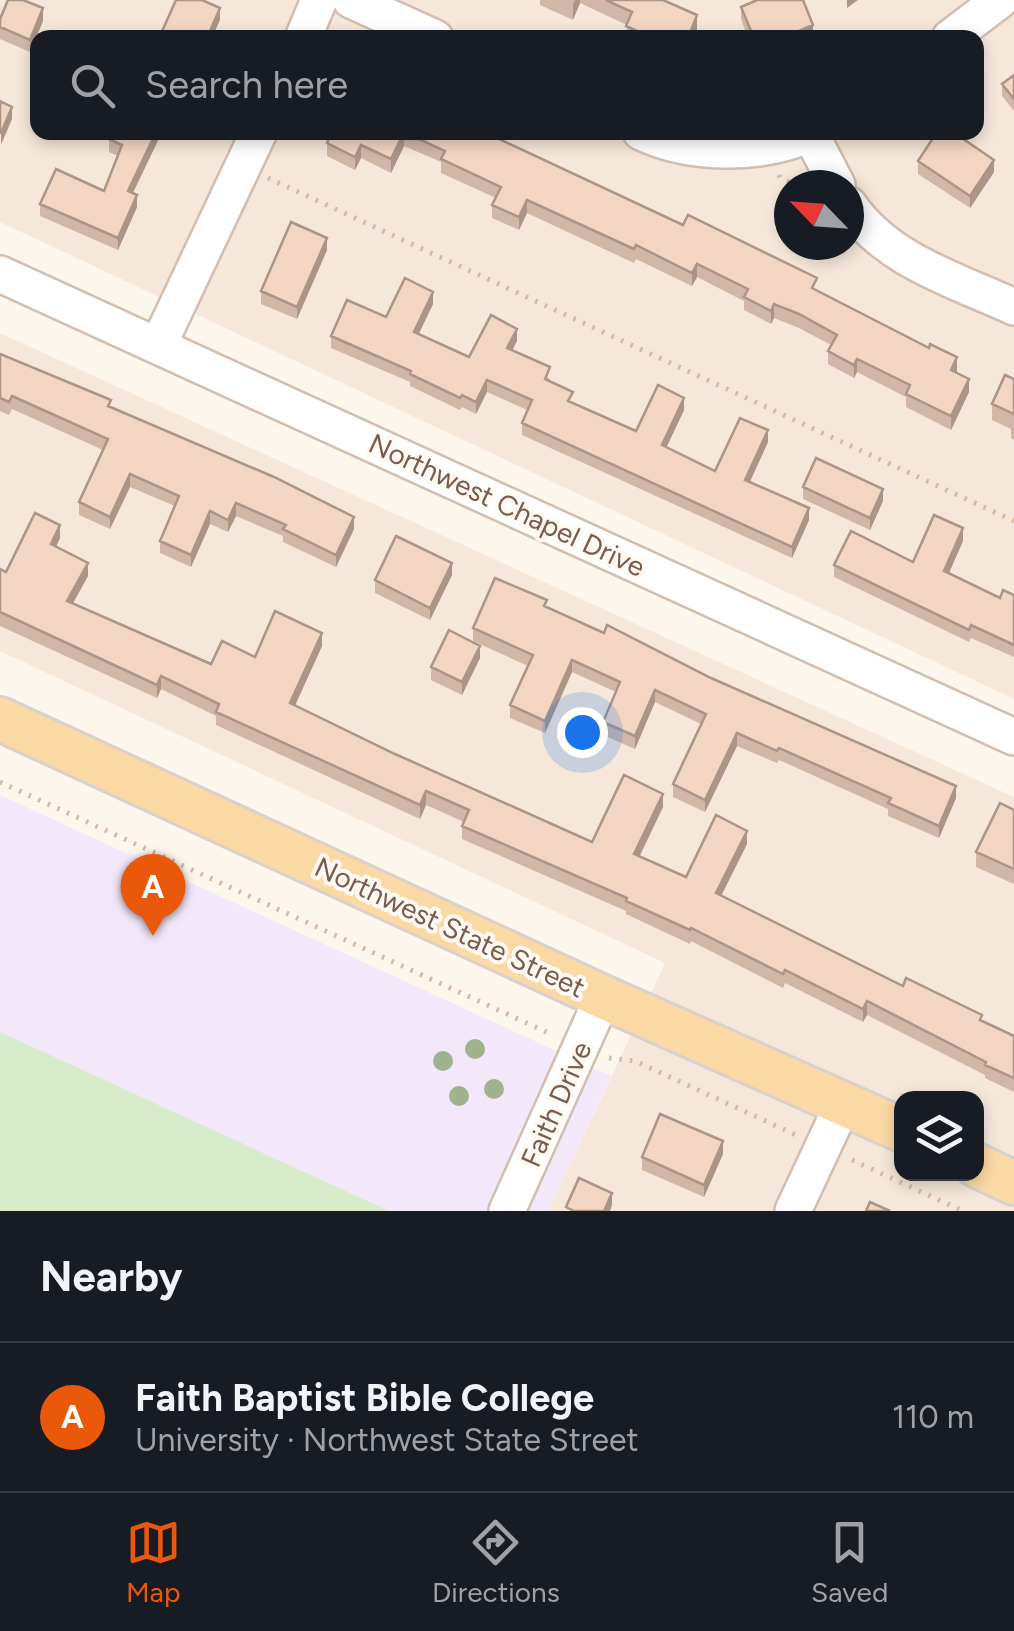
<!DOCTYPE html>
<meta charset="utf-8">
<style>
:root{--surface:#171b24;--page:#20242c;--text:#f1f3f6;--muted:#9ea1a6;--line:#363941;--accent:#ea580c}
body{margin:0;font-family:Figtree,sans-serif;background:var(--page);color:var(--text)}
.controls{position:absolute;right:30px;bottom:30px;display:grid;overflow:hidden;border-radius:20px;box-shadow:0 5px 15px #0003}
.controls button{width:90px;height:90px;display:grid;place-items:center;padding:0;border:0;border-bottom:2px solid var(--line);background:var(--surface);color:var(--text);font:50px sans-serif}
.compass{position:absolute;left:774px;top:170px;width:90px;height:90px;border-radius:50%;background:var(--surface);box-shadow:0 5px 15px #0003;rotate:295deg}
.you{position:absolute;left:582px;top:732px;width:35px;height:35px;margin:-25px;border:8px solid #fff;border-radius:50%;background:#1a73e8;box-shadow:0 0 0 15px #1a73e833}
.badge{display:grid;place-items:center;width:65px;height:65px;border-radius:50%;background:var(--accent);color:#fff;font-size:32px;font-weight:700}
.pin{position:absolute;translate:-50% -82px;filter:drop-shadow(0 2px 5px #0008)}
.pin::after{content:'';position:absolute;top:52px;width:35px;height:30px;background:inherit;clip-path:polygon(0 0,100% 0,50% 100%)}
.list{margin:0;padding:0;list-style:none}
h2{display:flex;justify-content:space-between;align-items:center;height:130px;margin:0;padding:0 40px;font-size:42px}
h2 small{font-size:32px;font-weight:400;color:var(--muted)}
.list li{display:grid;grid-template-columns:65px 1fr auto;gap:30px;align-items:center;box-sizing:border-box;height:150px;padding:0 40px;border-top:2px solid var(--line)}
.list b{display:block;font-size:38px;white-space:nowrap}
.list p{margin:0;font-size:32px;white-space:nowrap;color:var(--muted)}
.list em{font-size:32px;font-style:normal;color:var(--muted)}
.icon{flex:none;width:55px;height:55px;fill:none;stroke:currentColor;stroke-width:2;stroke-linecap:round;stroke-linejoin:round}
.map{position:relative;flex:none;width:1014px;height:1211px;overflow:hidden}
.search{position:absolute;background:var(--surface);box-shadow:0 5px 15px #0003;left:30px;right:30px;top:30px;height:110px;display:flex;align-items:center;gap:25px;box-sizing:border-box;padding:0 35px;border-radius:20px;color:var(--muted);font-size:38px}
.sheet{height:280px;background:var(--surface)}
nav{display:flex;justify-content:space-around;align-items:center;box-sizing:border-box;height:140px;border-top:2px solid var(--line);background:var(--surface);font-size:28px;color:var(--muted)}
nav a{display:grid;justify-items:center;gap:5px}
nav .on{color:var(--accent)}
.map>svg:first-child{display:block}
.residential{fill:#f5e8da;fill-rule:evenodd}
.education{fill:#f3e8fa}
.green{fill:#d8ecc9}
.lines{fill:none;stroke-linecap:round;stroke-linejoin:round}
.minor-casing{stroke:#d1beb0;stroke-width:40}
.major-casing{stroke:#dad1cd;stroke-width:48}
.path{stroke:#d9b8a5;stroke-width:5;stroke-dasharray:2.5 8;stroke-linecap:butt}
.minor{stroke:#fff;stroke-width:35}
.major{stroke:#fbd9a5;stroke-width:42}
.tree{fill:#a0b28e}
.wall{fill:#d1b7a8}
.shaded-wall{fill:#aa9588}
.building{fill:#f3d5c3;stroke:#aa9588;stroke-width:2.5}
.labels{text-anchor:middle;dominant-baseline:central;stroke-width:8;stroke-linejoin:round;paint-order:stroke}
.street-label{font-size:28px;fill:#7a5c4d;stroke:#fffaf3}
</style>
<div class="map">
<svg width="1014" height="1211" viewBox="0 0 1014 1211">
<rect width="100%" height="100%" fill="#fdf6ec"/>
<path class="residential" d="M0,0H1014V699L0,222ZM38,38H976V132H38ZM789,185H849V245H789Z
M0,333L1014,797V1211H548L665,963L0,651ZM902,1098H976V1174H902Z"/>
<path class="education" d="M0,795L611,1076L548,1211H0Z"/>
<path class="green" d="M0,1032L389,1211H0Z"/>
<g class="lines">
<g class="minor-casing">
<path id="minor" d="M351,0L435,38
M303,38L319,0
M950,38L1000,0
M641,132C691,156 764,156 814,132
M811,135L837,185
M849,205C886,260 955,280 1014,307
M0,274L1014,737
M158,346L259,132
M507,1211L603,997
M793,1211L843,1104"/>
</g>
<g class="major-casing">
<path id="major" d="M0,719L603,997L902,1130
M976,1165L1014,1183"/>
</g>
<path class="path" d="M779,175L780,178L793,183L797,178
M268,178L1014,521
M0,782L553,1035
M609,1058L635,1061L796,1135
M852,1160L963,1211"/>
<use href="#minor" class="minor"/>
<use href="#major" class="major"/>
</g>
<g class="tree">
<circle cx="475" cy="1049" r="10"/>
<circle cx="443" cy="1061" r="10"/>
<circle cx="494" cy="1089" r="10"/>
<circle cx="459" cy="1096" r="10"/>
</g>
<path class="wall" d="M540,0H663L697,30L694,38H626L627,25L580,3L573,20L540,5Z
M741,7L813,38H748L741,19Z
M0,19L43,21L30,52L0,39Z
M1014,75V111L1002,96V84Z
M162,132L133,193L137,207L118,250L40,216V204L104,191L118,156L109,152V139Z
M332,132H484L817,290L957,371L956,372L969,392L951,430L906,407V397L857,372L854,378L828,364V351L831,345L799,328L774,318L771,324L744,310V301L697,277L692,286L636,259L634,263L527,213L519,230L492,218V205L496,198L441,173V162L404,146L391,173L361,158L355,170L327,156V143Z
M918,161L994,172L970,208L918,174Z
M327,250L297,319L261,304V291Z
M433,304L418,334L469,357L517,341L512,350L550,379L549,381L573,403L636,431L684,410L666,447L715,471L768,442L750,482L809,520L792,558L522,435V423L527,410L487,392L476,414L462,407L460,410L410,386V382L331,348V336L386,317Z
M0,354L111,407L354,529L336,567L283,542V536L236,516L228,532L210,524L191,567L160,553V541L175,506L130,487L110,529L79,515V502L103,450L12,409L9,415L0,411Z
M1014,379V440L1011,438V429L992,420V404Z
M803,487L883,501L870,530L803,499Z
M60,538L56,546L88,576L73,603L211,664L322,646L295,706L395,754L592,842L663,807L640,856L686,877L747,844L721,896L903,986L1014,1036V1092L985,1078V1075L867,1015L863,1022L785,983L783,988L691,941L690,944L626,914V911L462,839V826L464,822L426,805L420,819L216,725V716L161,689L157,698L0,626V569L6,572Z
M963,541L949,573L1000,598L1014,595V657L971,638L969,642L834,577V565L913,562Z
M452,575L430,620L375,593V580Z
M547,607L956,798L939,838L888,816V809L779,760L777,763L737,746L705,812L673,797V784L701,724L655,702L635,749L603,735V722L616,692L572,672L545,733L510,718V705L528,666L473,641V628Z
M480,658L462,695L431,680V667Z
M1014,810V884L976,867V852Z
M723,1154L704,1197L642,1170V1157Z"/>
<path class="shaded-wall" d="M575,0H580V3L573,20V4Z
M847,0H858L847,8Z
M43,8V21L30,52V40Z
M220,8V20L212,38H207Z
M697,15V30L694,38H688Z
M813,25V38H783Z
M12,107V119L1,145V133Z
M156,132H162L128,203V191Z
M404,132V146L391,173V159Z
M361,145V158L355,170V157Z
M994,160V172L970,208V196Z
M137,195V207L118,250V238Z
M527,200V213L519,230V217Z
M327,238V250L297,319V307Z
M697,264V277L692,286V273Z
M433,292V304L414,344V332Z
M774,304V318L771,324V311Z
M517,329V341L507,360V348Z
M957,357V371L951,383V370Z
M857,359V372L854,378V365Z
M969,379V392L951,430V416Z
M487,380V392L476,414V402Z
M684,398V410L662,457V445Z
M768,430V442L745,492V480Z
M130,474V487L110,529V517Z
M883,489V501L870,530V518Z
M236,503V516L228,532V520Z
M809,508V520L792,558V547Z
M210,511V524L191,567V555Z
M354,517V529L336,567V555Z
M60,525V538L51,557V544Z
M963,528V541L944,584V571Z
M88,563V576L67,614V601Z
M452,563V575L430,620V608Z
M322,633V646L290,716V703Z
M480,646V658L462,695V682Z
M572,660V672L545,733V721Z
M161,676V689L157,698V685Z
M655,690V702L635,749V736Z
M737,733V746L705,812V800Z
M956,786V798L939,838V826Z
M426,791V805L420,819V805Z
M663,794V807L634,867V854Z
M747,831V844L716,906V893Z
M867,1001V1015L863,1022V1009Z
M723,1141V1154L704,1197V1185Z
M612,1193V1205L610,1211H604Z"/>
<path class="building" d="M8,0H23L43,8L30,40L0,27V19Z
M176,0H202L220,8L207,38H159Z
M606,0H663L697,15L688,38H652L626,26L632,12Z
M757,0H803L813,25L783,38H754L741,7Z
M1014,75V99L1002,84Z
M0,101L12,107L1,133H0Z
M112,132H156L128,191L137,195L118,238L40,204L56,169L104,191L122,145L109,139Z
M332,132H404L391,159L361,145L355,157L327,143Z
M404,132H484L683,225L688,215L817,278L812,288L929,348L930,344L957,357L951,370L969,379L951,416L906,394L910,385L857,359L854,365L828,351L837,335L799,314L774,304L771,311L744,297L748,289L697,264L692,273L636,245L634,249L527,200L519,217L492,205L501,187L441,159L445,151Z
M937,132H953L994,160L970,196L918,161Z
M291,222L327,238L297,307L261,291Z
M405,278L433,292L414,332L469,357L491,315L517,329L507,348L550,367L545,379L573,392L568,401L636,431L658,385L684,398L662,445L715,471L740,418L768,430L745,480L809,508L792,547L522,423L532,400L487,380L476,402L462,395L460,398L410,374L411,371L331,336L347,300L386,317Z
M0,354L111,400L108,406L274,477L354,517L336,555L283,529L286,525L236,503L228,520L210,511L191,555L160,541L179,496L130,474L110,517L79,502L108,439L12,396L9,402L0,398Z
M1005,375L1014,379V414L992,404Z
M816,458L883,489L870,518L803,487Z
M35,513L60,525L51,544L88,563L67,601L211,664L222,641L255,657L275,611L322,633L290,703L395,754L592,842L624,775L663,794L634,854L686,877L716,815L747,831L716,893L903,986L906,978L982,1015L980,1020L1014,1036V1078L985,1065L986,1062L867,1001L863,1009L785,970L783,974L691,928L690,930L626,901L627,898L462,826L469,810L426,791L420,805L216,712L219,704L161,676L157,685L0,612V569L6,572Z
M934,515L963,528L944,571L1000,598L1003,590L1014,595V645L971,625L969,630L834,565L851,531L913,562Z
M396,536L452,563L430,608L375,580Z
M495,578L547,600L544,606L604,633L607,625L711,678L956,786L939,826L888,803L891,798L779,748L777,751L737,733L705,800L673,784L706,714L655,690L635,736L603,722L620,682L572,660L545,721L510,705L533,655L473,628Z
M449,630L480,646L462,682L431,667Z
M1000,803L1014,810V869L976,852Z
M660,1114L723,1141L704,1185L642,1157Z
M579,1178L612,1193L604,1211H574L566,1207Z
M870,1202L890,1211H866Z"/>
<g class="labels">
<g class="street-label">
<text transform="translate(507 505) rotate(25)">Northwest Chapel Drive</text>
<text transform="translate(450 927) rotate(25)">Northwest State Street</text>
<text transform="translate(556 1104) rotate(-66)">Faith Drive</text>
</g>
</g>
</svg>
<div class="controls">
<button><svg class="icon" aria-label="layers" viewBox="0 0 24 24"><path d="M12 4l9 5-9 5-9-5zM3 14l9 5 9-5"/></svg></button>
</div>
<svg class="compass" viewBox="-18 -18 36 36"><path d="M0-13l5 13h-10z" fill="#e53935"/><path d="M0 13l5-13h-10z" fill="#9ea1a6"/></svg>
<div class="you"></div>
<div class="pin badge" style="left:153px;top:936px">A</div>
<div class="search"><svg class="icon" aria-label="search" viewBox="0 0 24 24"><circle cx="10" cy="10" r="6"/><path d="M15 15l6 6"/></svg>Search here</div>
</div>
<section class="sheet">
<h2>Nearby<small></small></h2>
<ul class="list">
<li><span class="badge">A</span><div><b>Faith Baptist Bible College</b><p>University · Northwest State Street</p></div><em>110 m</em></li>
</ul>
</section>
<nav>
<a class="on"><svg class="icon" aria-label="map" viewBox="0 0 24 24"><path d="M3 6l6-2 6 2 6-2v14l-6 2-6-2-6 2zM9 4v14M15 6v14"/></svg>Map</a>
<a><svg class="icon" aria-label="directions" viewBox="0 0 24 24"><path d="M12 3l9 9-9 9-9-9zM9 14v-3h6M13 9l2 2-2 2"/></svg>Directions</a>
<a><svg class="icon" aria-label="saved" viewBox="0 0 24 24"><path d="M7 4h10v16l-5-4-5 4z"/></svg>Saved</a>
</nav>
